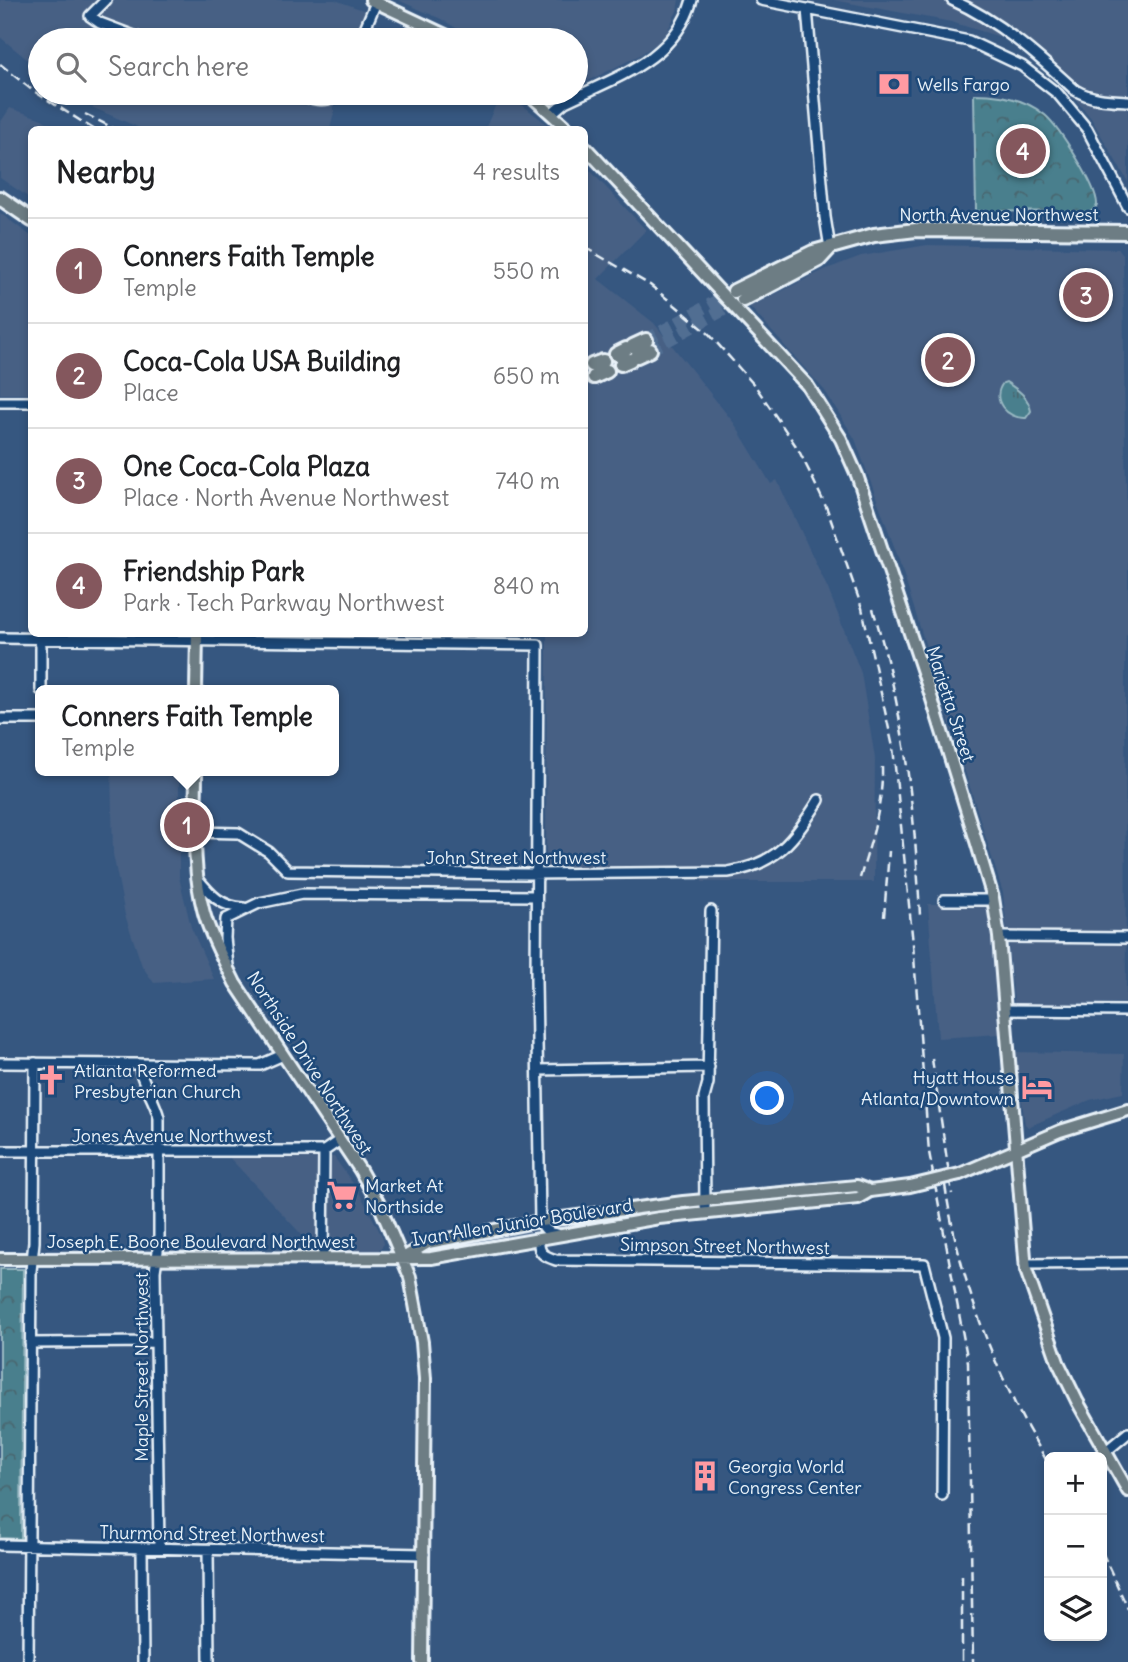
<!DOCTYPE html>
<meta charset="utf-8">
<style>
:root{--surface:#fff;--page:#f6f6f6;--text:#202124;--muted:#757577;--line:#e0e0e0;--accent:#84575d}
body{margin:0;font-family:Delius,sans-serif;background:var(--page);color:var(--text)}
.controls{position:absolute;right:21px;bottom:21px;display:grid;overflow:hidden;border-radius:10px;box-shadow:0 4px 10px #0003}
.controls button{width:63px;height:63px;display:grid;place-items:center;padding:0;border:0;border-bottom:2px solid var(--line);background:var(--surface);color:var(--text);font:35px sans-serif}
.you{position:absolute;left:768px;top:1099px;width:24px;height:24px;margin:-18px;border:5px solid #fff;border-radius:50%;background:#1a73e8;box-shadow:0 0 0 10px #1a73e833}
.badge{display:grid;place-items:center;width:46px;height:46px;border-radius:50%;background:var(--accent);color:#fff;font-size:23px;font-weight:700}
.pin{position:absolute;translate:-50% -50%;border:4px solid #fff;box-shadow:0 2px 7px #0006}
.popup{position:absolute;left:35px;top:685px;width:304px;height:91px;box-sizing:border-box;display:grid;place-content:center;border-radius:10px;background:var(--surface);filter:drop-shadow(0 2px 5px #0005);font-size:23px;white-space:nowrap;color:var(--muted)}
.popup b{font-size:26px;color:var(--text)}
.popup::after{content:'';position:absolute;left:50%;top:100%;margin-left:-14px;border:14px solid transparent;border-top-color:var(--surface)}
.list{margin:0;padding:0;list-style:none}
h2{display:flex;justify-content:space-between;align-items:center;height:91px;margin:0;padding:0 28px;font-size:30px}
h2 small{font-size:23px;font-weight:400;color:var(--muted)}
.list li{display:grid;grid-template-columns:46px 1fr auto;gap:21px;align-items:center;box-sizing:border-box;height:105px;padding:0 28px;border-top:2px solid var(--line)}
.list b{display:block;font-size:26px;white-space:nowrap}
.list p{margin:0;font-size:23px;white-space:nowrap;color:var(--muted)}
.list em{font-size:23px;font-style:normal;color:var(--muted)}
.icon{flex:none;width:38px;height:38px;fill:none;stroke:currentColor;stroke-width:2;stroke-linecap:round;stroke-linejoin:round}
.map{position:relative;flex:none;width:1128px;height:1662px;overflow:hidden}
.search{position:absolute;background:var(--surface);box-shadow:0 4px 10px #0003;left:28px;top:28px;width:560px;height:77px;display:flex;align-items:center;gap:18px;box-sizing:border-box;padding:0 24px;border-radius:38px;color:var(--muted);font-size:26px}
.panel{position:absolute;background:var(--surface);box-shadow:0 4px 10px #0003;left:28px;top:126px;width:560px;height:511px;border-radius:10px}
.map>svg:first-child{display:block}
.built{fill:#466084}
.grass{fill:url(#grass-tufts);stroke:#99b8c2;stroke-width:2}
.park{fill:url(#park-crowns);stroke:#99b8c2;stroke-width:2}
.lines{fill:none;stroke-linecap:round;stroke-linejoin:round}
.highway-tunnel{stroke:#516e92;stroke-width:12;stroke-dasharray:12 6;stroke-linecap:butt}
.minor-casing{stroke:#e8f1f8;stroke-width:14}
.major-casing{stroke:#e8f1f8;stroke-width:16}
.highway-casing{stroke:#e8f1f8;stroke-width:18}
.minor{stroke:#1f4a7a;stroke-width:9}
.major{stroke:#6d7d84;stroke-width:10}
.highway{stroke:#6d7d84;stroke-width:12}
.rail{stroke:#e8f1f8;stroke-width:2.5;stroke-dasharray:10 5;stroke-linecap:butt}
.major-bridge-casing{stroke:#e8f1f8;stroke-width:16;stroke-linecap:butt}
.major-bridge{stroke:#6d7d84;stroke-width:10}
.labels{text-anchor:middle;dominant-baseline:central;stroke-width:5;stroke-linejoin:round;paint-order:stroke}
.poi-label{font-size:18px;fill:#e8f1f8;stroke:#1f4a7a;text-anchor:start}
.street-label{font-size:18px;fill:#e8f1f8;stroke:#1f4a7a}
</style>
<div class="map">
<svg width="1128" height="1662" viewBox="0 0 1128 1662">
<defs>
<pattern id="grass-tufts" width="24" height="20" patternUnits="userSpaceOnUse" patternTransform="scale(1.75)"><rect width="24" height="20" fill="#4a7f8d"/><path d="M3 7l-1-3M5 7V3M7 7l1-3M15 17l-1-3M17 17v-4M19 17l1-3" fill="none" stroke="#48666f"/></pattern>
<pattern id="park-crowns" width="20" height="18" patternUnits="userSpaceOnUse" patternTransform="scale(1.75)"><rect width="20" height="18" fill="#4a7f8d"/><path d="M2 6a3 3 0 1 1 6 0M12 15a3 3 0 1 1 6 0" fill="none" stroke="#48666f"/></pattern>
</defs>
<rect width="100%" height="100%" fill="#365780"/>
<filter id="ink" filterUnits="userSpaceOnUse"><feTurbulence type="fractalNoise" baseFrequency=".0143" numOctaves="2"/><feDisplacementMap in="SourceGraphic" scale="14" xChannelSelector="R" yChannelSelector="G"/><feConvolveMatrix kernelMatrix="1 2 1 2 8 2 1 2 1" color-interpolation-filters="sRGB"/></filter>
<g filter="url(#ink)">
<path class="built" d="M0,0H335L366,11L354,40H40V70L0,37Z
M398,0H679L677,11L666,34L657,43L640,55L576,87V40H476L441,19Z
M833,0H1128V182L1091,118L1068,91L1007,39L951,22Z
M72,93H334V113L330,129H142L94,108Z
M501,93H507L553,129H485Z
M10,108L42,119L59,129L32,130L31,199L0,178V123Z
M585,165L646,230L598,279L654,323L734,423L771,484L777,480L828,589L861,673L875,758L874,882H702V869H546L547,634H584Z
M0,213L31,236V394H0Z
M927,245L1119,249L1123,254L1125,451L1128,549V633L1126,635L1125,673L1126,1003H1014L1003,893L898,557L855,439L825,391L750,307L824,270L861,256Z
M111,771H179V877L191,927L214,979L154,983L142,966L125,915L113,854Z
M989,903L1001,1034L938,1038L928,904Z
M1015,1052L1124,1054L1123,1093L1090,1100L1028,1127L1025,1124Z
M227,1155L334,1157L359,1192L383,1238L384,1244L379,1250H316Z"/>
<path class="grass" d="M1006,382C1018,390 1028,396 1031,411L1026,418C1007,419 990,400 1003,383Z"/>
<path class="park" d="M974,94C999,94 1026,99 1045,115C1059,127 1097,186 1097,204C1096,209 1094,209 1090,212L976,211Z
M0,1269H23L21,1539L0,1538Z"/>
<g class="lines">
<path class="highway-tunnel" d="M646,340L734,291
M650,350L742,300"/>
<g class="minor-casing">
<path id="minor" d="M106,0L90,16L100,23L145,40
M761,0L969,41L1022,66L1058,94L1087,129L1128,207
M952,0C999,21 1037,55 1075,90C1092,100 1109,100 1128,101
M807,9L825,217L830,248
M360,40L377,0
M290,93C305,96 327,106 339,93
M552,113L565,102C616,77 675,60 692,0
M0,402H32
M38,636L41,646V690
M0,638L538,645L536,981L540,1221C544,1229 548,1233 557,1234
M0,719H40
M195,832L238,833L269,852L288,871L527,874L728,872C776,865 794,840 819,800
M197,878C211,895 221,907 244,908
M944,900H993
M999,937L1128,938
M228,966L225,938L226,919L259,903L302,894L536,896
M1004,1010L1128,1011
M0,1063L260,1065L283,1055
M139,1064C141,1083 155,1099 159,1118V1244L155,1271L159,1548
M538,1070L709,1067
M0,1151H324L340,1140
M705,1207L704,1098L708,1083L711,911
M539,1240C538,1254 544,1256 556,1260L924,1264L943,1338L942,1495
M323,1259L324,1151
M1025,1264L1128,1263
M30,1343L156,1342
M1105,1452L1128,1433
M0,1545L424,1554
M142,1548L143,1662
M208,1550L209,1662
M28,1662L31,1271L34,1242L35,1063"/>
</g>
<g class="major-casing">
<path id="major" d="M371,0L456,40
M528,93L569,130
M584,146L807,385L841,439L857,475L930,693L977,844L993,898L999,937L1026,1270L1058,1362L1077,1401L1128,1491
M196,690L197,634
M196,771C196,819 191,866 204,913C211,938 224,960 235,983L360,1170L379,1204L410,1277L422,1342L425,1379L422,1662
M960,1174L1060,1131L1128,1110
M403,1258L428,1243L540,1221L683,1202L857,1186L870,1191
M0,1259L431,1258L659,1218L858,1198L870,1191"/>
</g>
<g class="highway-casing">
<path id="highway" d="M0,198L32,220
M734,291L813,252L874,235L916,230L1128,232
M743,300L819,260L830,248
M633,346L646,340
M616,354L626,349
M637,356L650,350
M621,364L630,360
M592,365L603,361
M594,377L607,371"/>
</g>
<use href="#minor" class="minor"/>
<use href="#major" class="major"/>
<use href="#highway" class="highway"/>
<path class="rail" d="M0,64L32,90L95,130
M85,114L117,130
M584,247L650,285L676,306L709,334L756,387L798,449L810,473L827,509L862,608L893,747L913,944L929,1152L968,1362L973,1662
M873,609C904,709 915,813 920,916
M860,878C871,841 883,806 882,767
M884,917L889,851
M932,1059L952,1194
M945,1185C956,1259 980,1332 1013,1399C1023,1422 1037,1443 1049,1465
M1102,1552L1128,1609
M962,1576V1662"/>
<g class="major-bridge-casing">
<path id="major-bridge" d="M870,1191L910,1186L960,1174"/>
</g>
<use href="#major-bridge" class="major-bridge"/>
</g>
</g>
<defs>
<g id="bank-bare" transform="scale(2.415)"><path d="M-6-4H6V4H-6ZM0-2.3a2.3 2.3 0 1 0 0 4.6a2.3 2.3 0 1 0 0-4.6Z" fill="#ff9aa2" stroke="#1f4a7a" stroke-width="2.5" paint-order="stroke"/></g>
<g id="church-bare" transform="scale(2.415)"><path d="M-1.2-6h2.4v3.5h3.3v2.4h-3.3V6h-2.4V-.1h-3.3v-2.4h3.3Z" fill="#ff9aa2" stroke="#1f4a7a" stroke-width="2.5" paint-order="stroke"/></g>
<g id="hotel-bare" transform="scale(2.415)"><path d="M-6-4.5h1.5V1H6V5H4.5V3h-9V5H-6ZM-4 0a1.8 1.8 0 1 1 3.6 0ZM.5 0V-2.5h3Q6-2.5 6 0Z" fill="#ff9aa2" stroke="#1f4a7a" stroke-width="2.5" paint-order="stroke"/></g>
<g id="supermarket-bare" transform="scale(2.415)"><path d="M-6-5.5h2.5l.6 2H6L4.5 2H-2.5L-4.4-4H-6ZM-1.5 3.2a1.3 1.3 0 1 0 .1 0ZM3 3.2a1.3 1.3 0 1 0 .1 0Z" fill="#ff9aa2" stroke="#1f4a7a" stroke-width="2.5" paint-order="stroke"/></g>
<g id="building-bare" transform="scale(2.415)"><path d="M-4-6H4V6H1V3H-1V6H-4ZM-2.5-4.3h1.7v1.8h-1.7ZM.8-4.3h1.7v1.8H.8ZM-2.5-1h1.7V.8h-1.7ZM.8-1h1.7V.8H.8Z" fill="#ff9aa2" stroke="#1f4a7a" stroke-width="2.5" paint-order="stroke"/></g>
</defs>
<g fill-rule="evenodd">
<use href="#bank-bare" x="894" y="84"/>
<use href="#church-bare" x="51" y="1080"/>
<use href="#hotel-bare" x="1037" y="1087"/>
<use href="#supermarket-bare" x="342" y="1195"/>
<use href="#building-bare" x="705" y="1476"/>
</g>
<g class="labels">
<g class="poi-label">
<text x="917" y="84">Wells Fargo</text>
<text x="74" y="1070">Atlanta Reformed<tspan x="74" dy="21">Presbyterian Church</tspan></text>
<text x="1014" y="1077" text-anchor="end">Hyatt House<tspan x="1014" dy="21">Atlanta/Downtown</tspan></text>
<text x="365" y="1185">Market At<tspan x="365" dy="21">Northside</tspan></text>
<text x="728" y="1466">Georgia World<tspan x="728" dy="21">Congress Center</tspan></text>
</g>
<g class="street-label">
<text x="999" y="214">North Avenue Northwest</text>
<text transform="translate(951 704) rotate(72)">Marietta Street</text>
<text x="516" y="857">John Street Northwest</text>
<text transform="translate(310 1063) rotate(57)">Northside Drive Northwest</text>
<text x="172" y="1135">Jones Avenue Northwest</text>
<text transform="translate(522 1222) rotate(-9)">Ivan Allen Junior Boulevard</text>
<text x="201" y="1241">Joseph E. Boone Boulevard Northwest</text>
<text transform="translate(725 1246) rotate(1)">Simpson Street Northwest</text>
<text transform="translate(141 1367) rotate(-90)">Maple Street Northwest</text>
<text transform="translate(212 1534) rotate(1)">Thurmond Street Northwest</text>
</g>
</g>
</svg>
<div class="controls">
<button>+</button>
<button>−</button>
<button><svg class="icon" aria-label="layers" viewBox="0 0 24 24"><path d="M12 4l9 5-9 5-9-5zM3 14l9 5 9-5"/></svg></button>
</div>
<div class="you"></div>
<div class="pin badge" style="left:187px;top:825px">1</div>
<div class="popup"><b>Conners Faith Temple</b>Temple</div>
<div class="pin badge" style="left:948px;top:360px">2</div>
<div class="pin badge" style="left:1086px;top:295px">3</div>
<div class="pin badge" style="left:1023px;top:151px">4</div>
<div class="search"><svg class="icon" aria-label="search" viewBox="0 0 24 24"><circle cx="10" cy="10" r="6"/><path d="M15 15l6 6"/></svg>Search here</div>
<section class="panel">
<h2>Nearby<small>4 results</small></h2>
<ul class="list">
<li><span class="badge">1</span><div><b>Conners Faith Temple</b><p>Temple</p></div><em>550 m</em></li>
<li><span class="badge">2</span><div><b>Coca-Cola USA Building</b><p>Place</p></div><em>650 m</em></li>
<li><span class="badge">3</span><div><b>One Coca-Cola Plaza</b><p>Place · North Avenue Northwest</p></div><em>740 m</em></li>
<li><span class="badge">4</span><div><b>Friendship Park</b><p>Park · Tech Parkway Northwest</p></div><em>840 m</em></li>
</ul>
</section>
</div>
